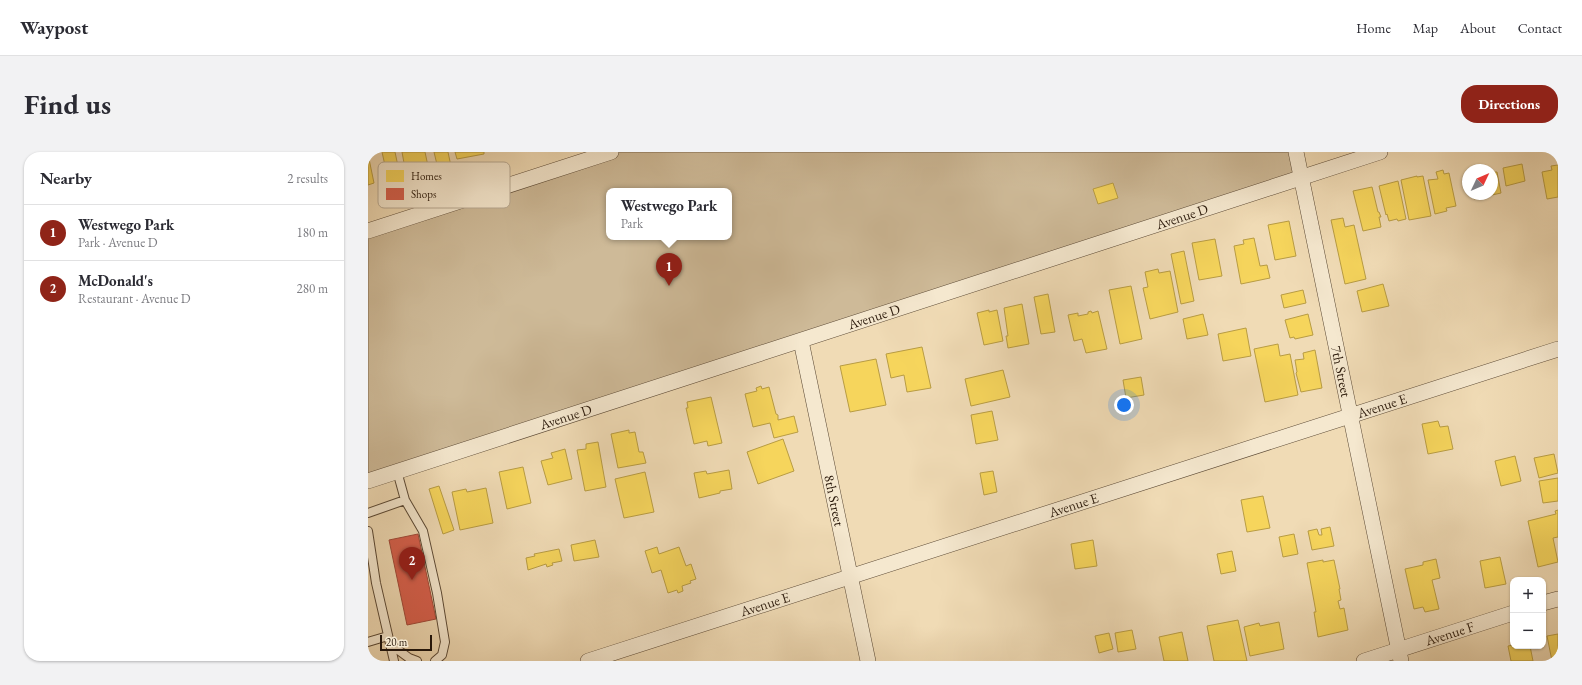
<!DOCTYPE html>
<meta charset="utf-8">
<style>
:root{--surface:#fff;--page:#f2f2f3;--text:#2b2b33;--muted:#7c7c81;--line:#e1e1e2;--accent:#8f2418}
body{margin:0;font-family:"EB Garamond",serif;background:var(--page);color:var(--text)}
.controls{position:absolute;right:12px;bottom:12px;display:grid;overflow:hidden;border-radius:8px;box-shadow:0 1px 3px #0004}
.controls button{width:36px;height:36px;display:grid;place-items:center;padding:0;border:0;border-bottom:1px solid var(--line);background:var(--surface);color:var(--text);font:20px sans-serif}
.compass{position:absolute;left:1094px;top:12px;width:36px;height:36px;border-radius:50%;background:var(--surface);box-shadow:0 1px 3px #0004;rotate:46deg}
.scale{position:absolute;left:12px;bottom:10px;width:52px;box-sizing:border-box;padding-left:4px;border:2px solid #29180a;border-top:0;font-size:11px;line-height:14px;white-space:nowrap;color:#29180a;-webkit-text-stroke:3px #f5e8cf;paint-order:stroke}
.you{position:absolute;left:756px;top:253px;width:14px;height:14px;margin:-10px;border:3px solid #fff;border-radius:50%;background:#1a73e8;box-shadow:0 0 0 6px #1a73e833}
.badge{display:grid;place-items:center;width:26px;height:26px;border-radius:50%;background:var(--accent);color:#fff;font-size:13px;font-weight:700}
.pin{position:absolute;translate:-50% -33px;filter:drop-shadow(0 1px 2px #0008)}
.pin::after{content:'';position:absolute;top:21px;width:14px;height:12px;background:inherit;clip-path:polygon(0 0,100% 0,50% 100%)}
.popup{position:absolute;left:238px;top:36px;width:126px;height:52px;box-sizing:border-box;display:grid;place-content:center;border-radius:8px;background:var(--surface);filter:drop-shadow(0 1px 3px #0005);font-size:13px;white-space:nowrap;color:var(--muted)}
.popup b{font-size:15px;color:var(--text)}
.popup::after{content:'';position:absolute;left:50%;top:100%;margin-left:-8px;border:8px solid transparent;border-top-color:var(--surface)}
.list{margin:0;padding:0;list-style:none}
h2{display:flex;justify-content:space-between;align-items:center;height:52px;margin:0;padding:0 16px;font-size:17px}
h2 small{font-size:13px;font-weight:400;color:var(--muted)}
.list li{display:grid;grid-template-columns:26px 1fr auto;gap:12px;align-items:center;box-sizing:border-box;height:56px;padding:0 16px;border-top:1px solid var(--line)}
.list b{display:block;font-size:15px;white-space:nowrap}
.list p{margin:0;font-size:13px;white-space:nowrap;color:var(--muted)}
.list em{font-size:13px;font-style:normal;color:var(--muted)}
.map{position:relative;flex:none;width:1190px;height:509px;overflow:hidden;border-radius:16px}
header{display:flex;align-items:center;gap:24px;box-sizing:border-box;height:56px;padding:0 20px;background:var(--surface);border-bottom:1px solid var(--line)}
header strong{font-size:19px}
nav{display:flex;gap:22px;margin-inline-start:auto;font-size:14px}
.intro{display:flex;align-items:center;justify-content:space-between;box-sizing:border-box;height:96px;padding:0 24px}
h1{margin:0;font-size:28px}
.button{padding:10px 18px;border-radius:16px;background:var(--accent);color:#fff;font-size:14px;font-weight:700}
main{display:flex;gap:24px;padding:0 24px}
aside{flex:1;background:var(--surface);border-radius:16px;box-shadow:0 1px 3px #0004}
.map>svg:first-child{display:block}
.green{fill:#ceba98;stroke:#7c6951;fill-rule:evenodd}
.homes{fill:#f6d55c;stroke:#b89c43}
.shops{fill:#d6604d;stroke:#a24a39}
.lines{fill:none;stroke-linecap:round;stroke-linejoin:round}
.lane-casing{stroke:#5b4935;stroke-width:10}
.street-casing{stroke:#5b4935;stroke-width:16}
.lane{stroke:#f5e8cf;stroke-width:8}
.street{stroke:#f5e8cf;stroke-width:15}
.labels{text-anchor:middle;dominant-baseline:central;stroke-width:4;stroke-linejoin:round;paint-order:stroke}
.street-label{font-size:14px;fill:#29180a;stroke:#f5e8cf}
.key{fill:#f5e8cf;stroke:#b8aa94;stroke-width:1}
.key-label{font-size:11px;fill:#29180a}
</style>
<header>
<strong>Waypost</strong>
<nav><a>Home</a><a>Map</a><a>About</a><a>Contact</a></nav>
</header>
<div class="intro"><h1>Find us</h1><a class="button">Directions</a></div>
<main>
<aside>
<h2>Nearby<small>2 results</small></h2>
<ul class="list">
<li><span class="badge">1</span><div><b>Westwego Park</b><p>Park · Avenue D</p></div><em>180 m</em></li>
<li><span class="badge">2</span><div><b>McDonald's</b><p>Restaurant · Avenue D</p></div><em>280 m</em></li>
</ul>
</aside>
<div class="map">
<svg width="1190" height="509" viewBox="0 0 1190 509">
<rect width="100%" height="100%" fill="#f0dbb5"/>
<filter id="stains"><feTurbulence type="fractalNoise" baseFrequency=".005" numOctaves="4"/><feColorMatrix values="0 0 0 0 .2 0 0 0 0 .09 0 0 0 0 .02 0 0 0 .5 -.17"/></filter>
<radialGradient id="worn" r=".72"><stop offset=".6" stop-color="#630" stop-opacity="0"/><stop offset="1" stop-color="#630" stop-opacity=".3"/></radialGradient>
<path class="green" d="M243,0H928L933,26L0,329V79ZM241,39H361V85H241Z"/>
<path class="homes" d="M14,0H27L34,33L22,36Z
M34,0H57L63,28L40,33Z
M66,0H80L84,19L71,21Z
M87,0H116V2L89,7Z
M0,2L6,31L0,33Z
M1154,12L1157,29L1138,34L1135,16Z
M1190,13V45L1179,47L1174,20L1184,18L1183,14Z
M1075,18L1076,22L1081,21L1088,54L1078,56L1079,59L1067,62L1060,28L1070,27L1068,20Z
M1124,20H1129L1133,41L1106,47L1105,42H1124Z
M1049,24V25L1055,24L1063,64L1041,68L1033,28Z
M1030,29L1038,67L1030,69L1029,67L1021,69L1019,62L1018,63L1011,34Z
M745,31L750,46L730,52L725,37Z
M1004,35L1010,60H1011L1013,65H1011L1013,75L995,79L985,39Z
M975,66L977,75L986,73L998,127L977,132L963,68Z
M921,69L928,104L907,108L900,73Z
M886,86L892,114L899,113L902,126L873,132L866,94L876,92L875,88Z
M847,87L854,124L831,128L824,91Z
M816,99L826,149L813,152L803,102Z
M790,117L791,121L802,119L810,160L782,167L775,136L780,135L777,120Z
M1015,132L1021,154L994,160L989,139Z
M763,134L774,187L752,192L741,138Z
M935,138L938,151L916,156L913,143Z
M680,142L687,180L673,182L666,145Z
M654,152L661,192L640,196L638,184H640L636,156Z
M621,158V160L629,158L635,189L616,193L609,161Z
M723,159L724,161L730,159L739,197L718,201L714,187L706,189L700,163L710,161V164L720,162V160Z
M835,162L840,183L819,187L815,167Z
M940,162L945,183L927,187L926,185L922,186L917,168Z
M878,176L883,204L855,209L850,182Z
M910,192L912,204L922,202L930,243L897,250L886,197Z
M554,195L563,236L539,240L536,223L523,226L518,202Z
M947,198L954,236L933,240L928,221L929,220L927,208L936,207L935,201Z
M508,207L518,253L482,260L472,214Z
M635,218L642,245L603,254L597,227Z
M773,225L776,243L758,246L755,228Z
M393,234L394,237L401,235L408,262L410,263V268L426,264L430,280L406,286L402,271L385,275L377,242L389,239L388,236Z
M343,245L354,291L340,294L339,289L326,292L318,256H320L319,250Z
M624,259L630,288L608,292L603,263Z
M1070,269L1072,275L1080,274L1085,297L1060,302L1054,272Z
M261,278V281L267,280L271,300H275L278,311L250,316L243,282Z
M415,287L426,319L390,332L379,300Z
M230,290L238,335L217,339L209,298L218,297V292Z
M197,297L204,327L180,333L173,309L185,306L183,301Z
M1186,302L1190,321L1171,326L1166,306Z
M1147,304L1153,329L1133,334L1127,309Z
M155,315L163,351L139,357L131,320Z
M361,318L364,337L352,339V341L331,346L326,321L338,319L339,322Z
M625,319L629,340L616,343L612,321Z
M277,320L286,360L256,366L247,327Z
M1190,326V349L1175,351L1171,329Z
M71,334L86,378L75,382L61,337Z
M118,336L125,371L92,378L84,340L98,337L99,340Z
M895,344L902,376L879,380L873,348Z
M1190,358V385L1185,386L1190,410L1170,415L1160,369L1188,362L1187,359Z
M962,375L966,394L944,398L940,379L949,377L951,383H954L953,377Z
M926,382L930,402L915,405L911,385Z
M227,388L231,405L206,409L203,393Z
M725,388L729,414L707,417L703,392Z
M289,395L291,402L311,395L318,414L323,412L328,427L322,429L323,431L314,434L315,439L310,441L309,438L300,441L293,418L284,421L277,399Z
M191,397L194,409L184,411L185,413L179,415L178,412L160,418L158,406L167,404L166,402Z
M864,399L868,419L853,422L849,402Z
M1132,405L1138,432L1117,436L1112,409Z
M1068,407L1072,426L1064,428L1071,457L1057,460L1055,455L1046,457L1037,417L1055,413V410Z
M955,408V410L966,408L972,437H971L973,448L970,449L972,457L976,456L980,478L950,485L946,460H948L939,411Z
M870,468L879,509H846L839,474Z
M911,470L916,497L882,504L876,475L891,471L892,474Z
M764,478L768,497L750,500L747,481Z
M814,480L820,509H796L791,485Z
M741,481L745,497L731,501L727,484Z
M1190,482V509H1184L1179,484Z
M1145,493L1162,494L1165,509H1143L1140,494Z"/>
<path class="shops" d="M50,382L68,467L39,473L21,388Z"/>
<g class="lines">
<g class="lane-casing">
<path id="lane" d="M29,319L37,348L55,379L69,441L77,490L74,503L67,509
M0,361L37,348
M0,379L8,431L26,509
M0,490L20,484
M22,492L41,506L49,509"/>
</g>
<g class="street-casing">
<g id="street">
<path id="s1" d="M928,0L1033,509"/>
<path d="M0,79L243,0"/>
<path id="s2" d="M433,189L500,509"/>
<path id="s3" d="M0,329L1012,0"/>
<path d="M1175,451L1190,447"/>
<path id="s4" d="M220,509L1190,197"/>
<path id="s5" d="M996,509L1145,461"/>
</g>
</g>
<use href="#lane" class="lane"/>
<use href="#street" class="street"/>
</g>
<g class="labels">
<g class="street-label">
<text stroke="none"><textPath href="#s3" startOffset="856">Avenue D</textPath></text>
<text stroke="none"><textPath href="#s3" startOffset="532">Avenue D</textPath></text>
<text stroke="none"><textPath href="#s1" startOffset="224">7th Street</textPath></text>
<text stroke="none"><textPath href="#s4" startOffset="834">Avenue E</textPath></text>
<text stroke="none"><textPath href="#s3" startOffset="208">Avenue D</textPath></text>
<text stroke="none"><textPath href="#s2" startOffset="163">8th Street</textPath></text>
<text stroke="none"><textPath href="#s4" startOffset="510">Avenue E</textPath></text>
<text stroke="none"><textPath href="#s4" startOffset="186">Avenue E</textPath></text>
<text stroke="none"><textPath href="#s5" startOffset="90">Avenue F</textPath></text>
</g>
</g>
<rect x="10" y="10" width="132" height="46" rx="6" class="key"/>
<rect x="18" y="18" width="18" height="12" fill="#f6d55c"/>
<rect x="18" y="36" width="18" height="12" fill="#d6604d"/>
<g class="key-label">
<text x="43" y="28">Homes</text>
<text x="43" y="46">Shops</text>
</g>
<rect width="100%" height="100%" filter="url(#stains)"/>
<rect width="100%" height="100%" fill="url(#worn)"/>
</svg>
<div class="controls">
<button>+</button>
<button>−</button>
</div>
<svg class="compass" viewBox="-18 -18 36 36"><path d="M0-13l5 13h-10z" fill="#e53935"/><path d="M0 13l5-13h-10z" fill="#7c7c81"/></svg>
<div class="scale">20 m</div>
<div class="you"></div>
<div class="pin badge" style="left:301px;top:134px">1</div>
<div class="popup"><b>Westwego Park</b>Park</div>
<div class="pin badge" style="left:44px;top:428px">2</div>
</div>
</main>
